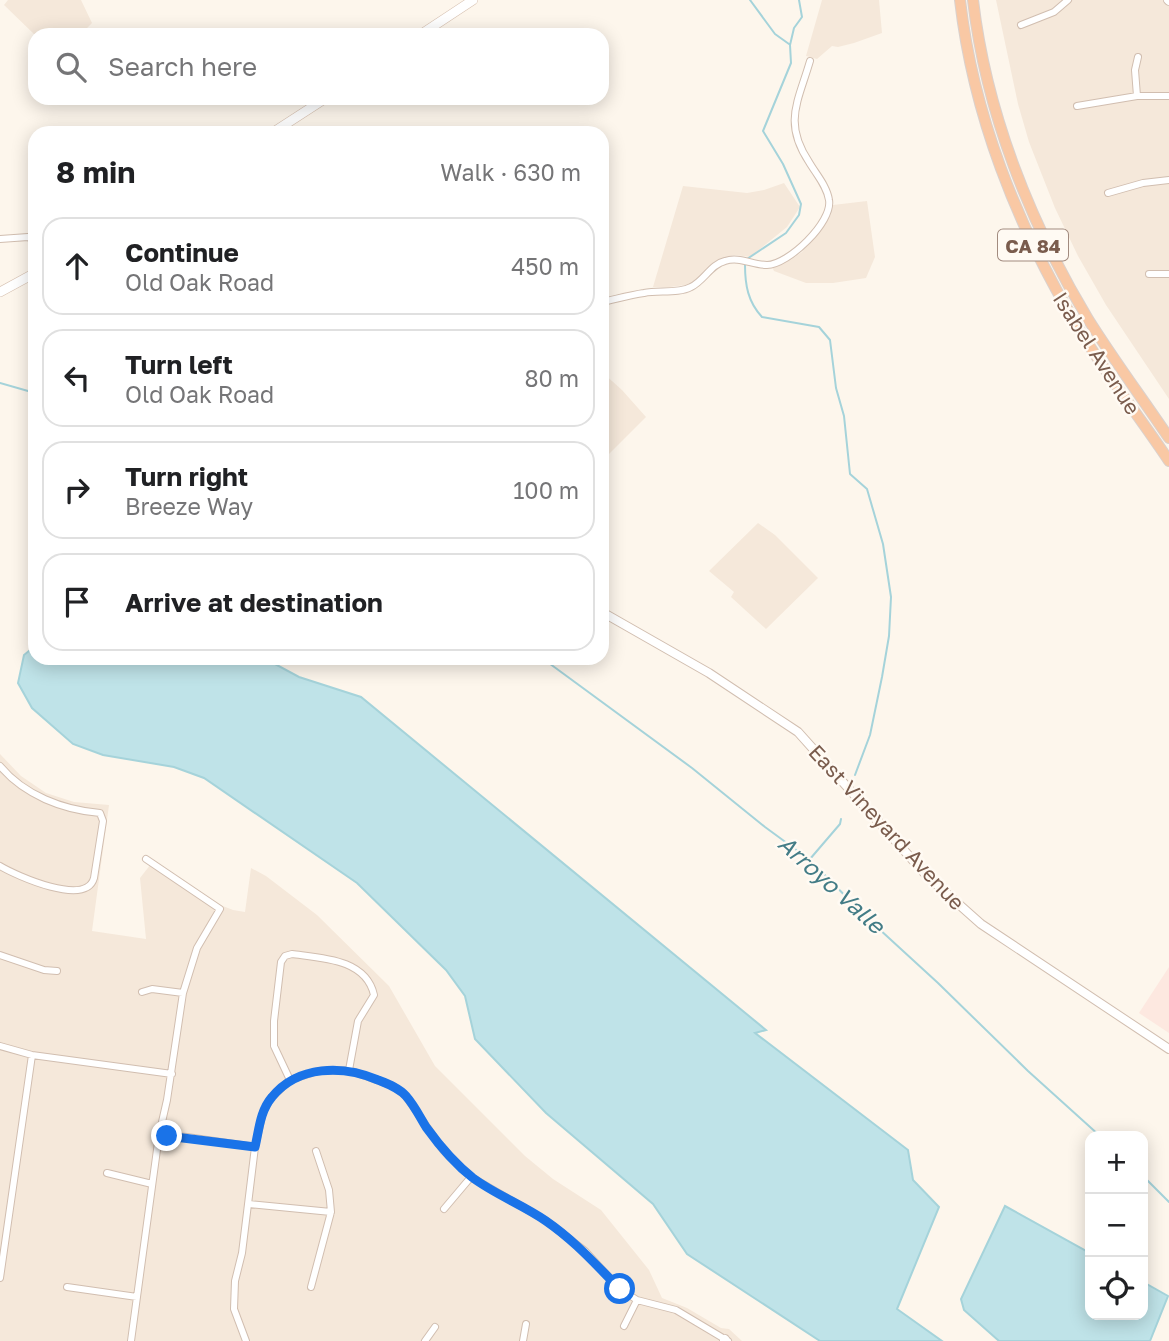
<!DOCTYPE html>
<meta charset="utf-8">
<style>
:root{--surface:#fff;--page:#f2f2f2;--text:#202124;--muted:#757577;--line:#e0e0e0}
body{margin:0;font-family:"Golos Text",sans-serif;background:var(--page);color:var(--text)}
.controls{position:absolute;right:21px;bottom:21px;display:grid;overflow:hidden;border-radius:14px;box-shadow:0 4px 18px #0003}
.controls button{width:63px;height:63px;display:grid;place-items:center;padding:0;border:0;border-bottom:2px solid var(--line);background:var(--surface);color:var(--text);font:35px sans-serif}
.stop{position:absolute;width:21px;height:21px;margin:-16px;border:5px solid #1a73e8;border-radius:50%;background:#fff}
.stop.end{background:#1a73e8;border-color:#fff;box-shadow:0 2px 7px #0008}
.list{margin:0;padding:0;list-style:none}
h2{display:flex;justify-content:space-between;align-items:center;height:91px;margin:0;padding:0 28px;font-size:30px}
h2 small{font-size:23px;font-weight:400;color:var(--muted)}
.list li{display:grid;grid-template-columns:46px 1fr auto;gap:21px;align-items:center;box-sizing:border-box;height:98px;margin:0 14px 14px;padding:0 14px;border:2px solid var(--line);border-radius:21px}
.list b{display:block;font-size:26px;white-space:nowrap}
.list p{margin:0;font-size:23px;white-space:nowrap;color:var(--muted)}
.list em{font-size:23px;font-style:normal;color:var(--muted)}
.icon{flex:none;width:38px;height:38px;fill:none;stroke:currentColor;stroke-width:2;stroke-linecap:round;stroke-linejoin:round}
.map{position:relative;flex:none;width:1169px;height:1341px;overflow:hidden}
.search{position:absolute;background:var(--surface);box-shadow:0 4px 18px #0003;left:28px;top:28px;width:581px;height:77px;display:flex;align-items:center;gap:18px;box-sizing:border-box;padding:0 24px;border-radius:21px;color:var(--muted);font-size:26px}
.panel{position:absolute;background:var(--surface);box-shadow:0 4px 18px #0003;left:28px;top:126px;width:581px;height:539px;border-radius:21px}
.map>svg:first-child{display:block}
.residential{fill:#f5e8da}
.commercial{fill:#fde8e0}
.water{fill:#bfe3e8;stroke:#a5d3da;stroke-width:2}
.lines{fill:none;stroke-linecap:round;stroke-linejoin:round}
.stream{stroke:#a5d3da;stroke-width:2}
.minor-casing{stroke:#d1beb0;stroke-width:8}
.tertiary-casing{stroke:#d1beb0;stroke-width:10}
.secondary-casing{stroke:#d6c0b0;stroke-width:10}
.trunk-casing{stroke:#dad1cd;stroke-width:12}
.minor{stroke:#fff;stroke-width:6}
.tertiary{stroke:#fff;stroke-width:8}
.secondary{stroke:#fff;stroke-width:9}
.trunk{stroke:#f9c8a4;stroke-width:10}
.route{stroke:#1a73e8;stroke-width:9}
.labels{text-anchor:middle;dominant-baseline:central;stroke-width:5;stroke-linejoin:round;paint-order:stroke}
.shield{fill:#fffaf3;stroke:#a28b7f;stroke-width:2}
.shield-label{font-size:19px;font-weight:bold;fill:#7a5c4d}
.street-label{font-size:21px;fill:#7a5c4d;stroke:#fffaf3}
.water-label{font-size:23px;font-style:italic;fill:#437c86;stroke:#fffaf3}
</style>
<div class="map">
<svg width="1169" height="1341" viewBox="0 0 1169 1341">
<rect width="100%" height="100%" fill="#fdf6ec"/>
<path class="residential" d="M8,0H81L92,23L80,35H35L4,5Z
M822,0H879L882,33L854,43L838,47L832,46L817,59L806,56Z
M996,0H1169V399L1106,305L1078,256L1055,208L1029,142L1018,104Z
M784,183L800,207L787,227L750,257L735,255L723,258L692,284L670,287H653L683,186L747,193L764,190Z
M867,201L875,257L866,278L833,283H806L774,271L772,267L792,259L802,252L831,215L833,205Z
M602,372L622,390L646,417L602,461Z
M758,523L775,535L818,578L766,629L731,597L734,592L709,571Z
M0,754L21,776L46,793L74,802L109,805L92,931L146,939L140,878L154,860L205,899L233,910L245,912L251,868L266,876L317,915L389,986L435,1066L525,1156L553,1179L601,1210L649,1270L662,1298L687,1308L721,1328L729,1329L742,1341H0Z"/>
<path class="commercial" d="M1169,967V1033L1139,1013Z"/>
<path class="water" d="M35,646V658H264L299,677L361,697L766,1030L755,1033L908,1150L913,1180L939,1207L897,1309L942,1341H820L687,1254L653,1204L546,1113L475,1039L465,996L446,970L357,883L204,778L174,767L103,755L73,744L32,708L18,683L24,655Z
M1005,1206L1090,1253V1315H1143V1282L1168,1296L1150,1341H999L964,1310L961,1299Z"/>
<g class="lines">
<path class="stream" d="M750,0L775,34L789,44
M747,259L786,233L799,215L801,204L783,164L763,131L791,63L790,45L794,28L802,17L799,0
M745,265C745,285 748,302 762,317L819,327L830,340L836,388L844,416L850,474L867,489L883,544L891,597L889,636L882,677L870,735L855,775
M0,383L35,393
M542,658L692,768L765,827L810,860L866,917L938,983L1028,1071L1100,1136
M810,859L840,824L841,819
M1143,1176L1169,1202"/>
<g class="minor-casing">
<path id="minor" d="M1021,25L1054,12L1068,0
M1137,96L1135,70L1138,57
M1077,106L1137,96H1169
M1108,193L1143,183L1169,180
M0,239L28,237L35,241
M1149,274H1169
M602,302C616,299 630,295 644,293C659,290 678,294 691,287C704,281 711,264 725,261C739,256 752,265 767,265C788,265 833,222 829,200C827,186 816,174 809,162C783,123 798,102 810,61
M0,766C24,795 63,810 100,813L103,821L94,878C86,907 17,876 0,866
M0,955L44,970L57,971
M142,992L152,989L183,993
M0,1046L32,1055L172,1074
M290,1080L274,1046V1021L281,962L285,956L292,954C322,958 366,959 374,995L358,1021L349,1070
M159,1135L187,1137L255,1147
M107,1173L152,1184
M249,1204L331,1212
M444,1209L471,1177
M0,1278L32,1055
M67,1287L137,1297
M311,1287L331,1212L329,1190L316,1151
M624,1326L637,1300
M131,1341L159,1135L167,1100L183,993L197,948L220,909L146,859
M246,1341L234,1309L235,1281L242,1253L255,1147L263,1112L271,1098L290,1080L318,1071L349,1070L393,1086L405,1095L443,1150L471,1177L545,1220L585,1251L620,1289L637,1300L676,1310L728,1341
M425,1341L435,1327
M523,1341L526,1324"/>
</g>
<g class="tertiary-casing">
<path id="tertiary" d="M1168,0L1169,1
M602,612L709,673L798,732L927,876L981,924L1169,1049
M724,1341L725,1339"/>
</g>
<g class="secondary-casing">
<path id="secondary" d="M420,35L473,0
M272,133L326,98
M0,292L35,273"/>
</g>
<g class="trunk-casing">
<path id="trunk" d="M960,0C973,114 1017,226 1076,324C1104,372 1139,416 1169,461
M973,0C986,112 1030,223 1088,319C1113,359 1142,398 1169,438"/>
</g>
<use href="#minor" class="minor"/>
<use href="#tertiary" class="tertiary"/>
<use href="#secondary" class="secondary"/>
<use href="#trunk" class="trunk"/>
</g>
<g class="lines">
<path class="route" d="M167,1136L255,1147C259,1130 260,1111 272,1097C298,1065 343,1065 378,1080C388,1084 399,1088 406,1096C414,1105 420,1117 426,1127C439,1145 455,1164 473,1178C496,1195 523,1205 546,1221C575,1241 595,1264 620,1289"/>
</g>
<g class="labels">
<rect class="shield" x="998" y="229.5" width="70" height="31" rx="5"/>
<g class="shield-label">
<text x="1033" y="245">CA 84</text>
</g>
<g class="street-label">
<text transform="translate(1097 353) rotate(57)">Isabel Avenue</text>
<text transform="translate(887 827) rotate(47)">East Vineyard Avenue</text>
</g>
<g class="water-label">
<text transform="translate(832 884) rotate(42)">Arroyo Valle</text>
</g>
</g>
</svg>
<div class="controls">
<button>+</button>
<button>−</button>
<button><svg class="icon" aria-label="locate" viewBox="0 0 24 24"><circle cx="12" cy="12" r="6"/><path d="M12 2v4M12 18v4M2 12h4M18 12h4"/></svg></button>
</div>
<div class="stop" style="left:620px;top:1289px"></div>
<div class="stop end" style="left:167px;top:1136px"></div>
<div class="search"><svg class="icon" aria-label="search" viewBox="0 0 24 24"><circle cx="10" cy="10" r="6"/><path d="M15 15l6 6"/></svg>Search here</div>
<section class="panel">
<h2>8 min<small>Walk · 630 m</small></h2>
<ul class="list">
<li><svg class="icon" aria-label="ahead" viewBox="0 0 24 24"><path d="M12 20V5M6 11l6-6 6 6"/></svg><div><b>Continue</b><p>Old Oak Road</p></div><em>450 m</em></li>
<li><svg class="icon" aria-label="left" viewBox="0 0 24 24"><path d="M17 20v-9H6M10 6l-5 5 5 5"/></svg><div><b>Turn left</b><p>Old Oak Road</p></div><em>80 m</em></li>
<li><svg class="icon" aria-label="right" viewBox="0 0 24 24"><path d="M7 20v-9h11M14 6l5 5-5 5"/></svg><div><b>Turn right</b><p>Breeze Way</p></div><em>100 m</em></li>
<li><svg class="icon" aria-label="arrive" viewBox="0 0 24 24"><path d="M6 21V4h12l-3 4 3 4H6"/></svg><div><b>Arrive at destination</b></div></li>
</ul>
</section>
</div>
